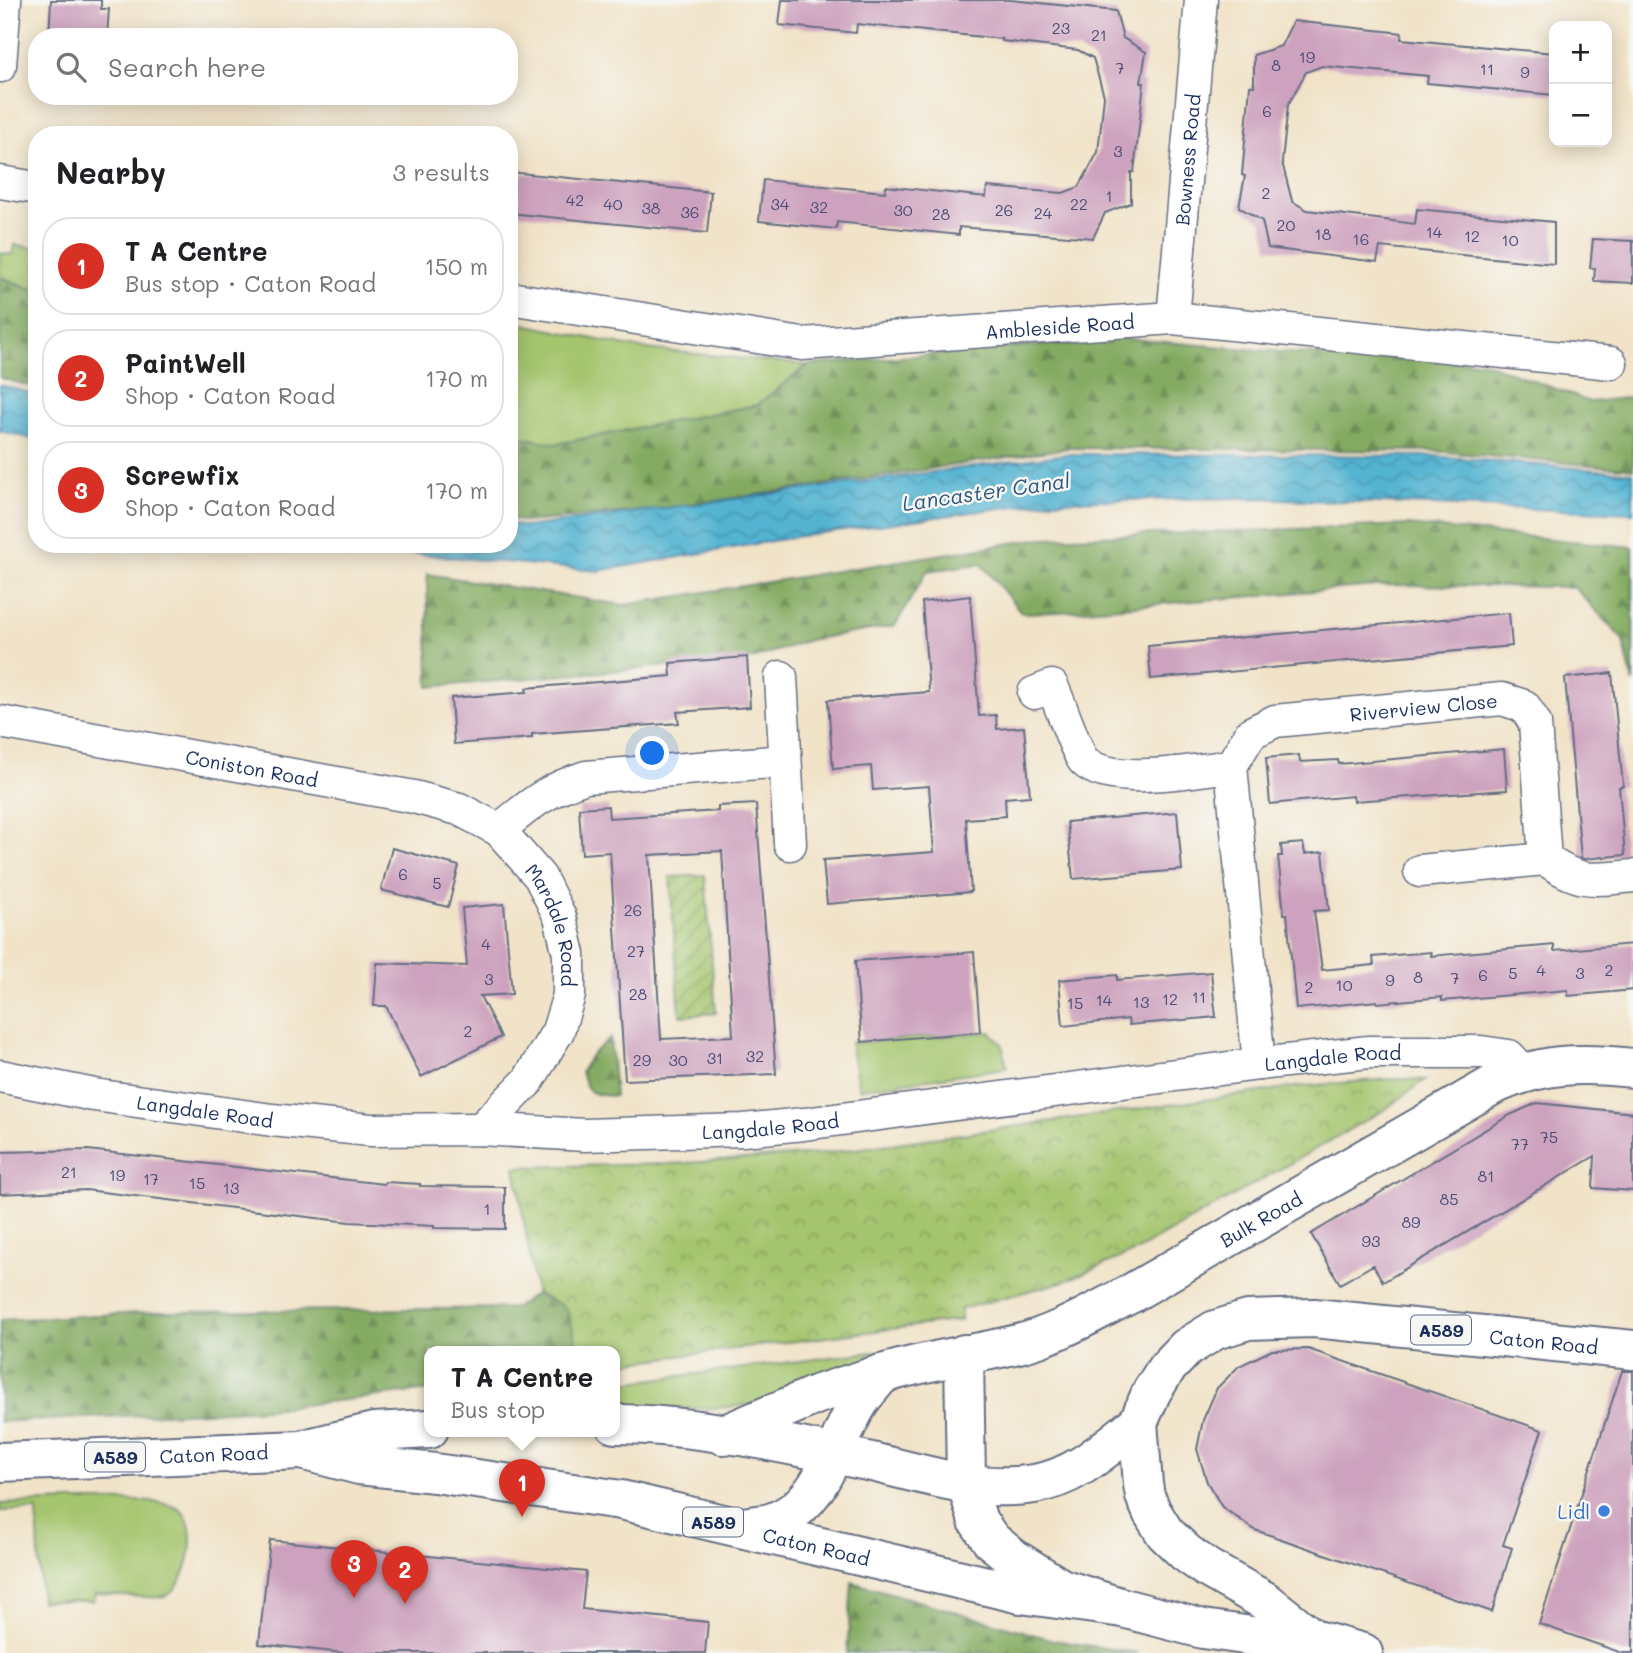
<!DOCTYPE html>
<meta charset="utf-8">
<style>
:root{--surface:#fff;--page:#f2f2f2;--text:#202124;--muted:#757577;--line:#e0e0e0;--accent:#d93025}
body{margin:0;font-family:Mali,sans-serif;background:var(--page);color:var(--text)}
.controls{position:absolute;right:21px;top:21px;display:grid;overflow:hidden;border-radius:14px;box-shadow:0 4px 18px #0003}
.controls button{width:63px;height:63px;display:grid;place-items:center;padding:0;border:0;border-bottom:2px solid var(--line);background:var(--surface);color:var(--text);font:35px sans-serif}
.you{position:absolute;left:653px;top:754px;width:24px;height:24px;margin:-18px;border:5px solid #fff;border-radius:50%;background:#1a73e8;box-shadow:0 0 0 10px #1a73e833}
.badge{display:grid;place-items:center;width:46px;height:46px;border-radius:50%;background:var(--accent);color:#fff;font-size:23px;font-weight:700}
.pin{position:absolute;translate:-50% -58px;filter:drop-shadow(0 2px 4px #0008)}
.pin::after{content:'';position:absolute;top:37px;width:24px;height:21px;background:inherit;clip-path:polygon(0 0,100% 0,50% 100%)}
.popup{position:absolute;left:424px;top:1346px;width:196px;height:91px;box-sizing:border-box;display:grid;place-content:center;border-radius:14px;background:var(--surface);filter:drop-shadow(0 2px 5px #0005);font-size:23px;white-space:nowrap;color:var(--muted)}
.popup b{font-size:26px;color:var(--text)}
.popup::after{content:'';position:absolute;left:50%;top:100%;margin-left:-14px;border:14px solid transparent;border-top-color:var(--surface)}
.list{margin:0;padding:0;list-style:none}
h2{display:flex;justify-content:space-between;align-items:center;height:91px;margin:0;padding:0 28px;font-size:30px}
h2 small{font-size:23px;font-weight:400;color:var(--muted)}
.list li{display:grid;grid-template-columns:46px 1fr auto;gap:21px;align-items:center;box-sizing:border-box;height:98px;margin:0 14px 14px;padding:0 14px;border:2px solid var(--line);border-radius:28px}
.list b{display:block;font-size:26px;white-space:nowrap}
.list p{margin:0;font-size:23px;white-space:nowrap;color:var(--muted)}
.list em{font-size:23px;font-style:normal;color:var(--muted)}
.icon{flex:none;width:38px;height:38px;fill:none;stroke:currentColor;stroke-width:2;stroke-linecap:round;stroke-linejoin:round}
.map{position:relative;flex:none;width:1633px;height:1653px;overflow:hidden}
.search{position:absolute;background:var(--surface);box-shadow:0 4px 18px #0003;left:28px;top:28px;width:490px;height:77px;display:flex;align-items:center;gap:18px;box-sizing:border-box;padding:0 24px;border-radius:28px;color:var(--muted);font-size:26px}
.panel{position:absolute;background:var(--surface);box-shadow:0 4px 18px #0003;left:28px;top:126px;width:490px;height:427px;border-radius:28px}
.map>svg:first-child{display:block}
.grass{fill:#a4c56d;stroke:#607a66;stroke-width:2}
.forest{fill:url(#forest-firs);stroke:#4f6c5f;stroke-width:2}
.park{fill:url(#park-crowns);stroke:#607a66;stroke-width:2}
.garden{fill:url(#garden-furrows);stroke:#607a66;stroke-width:2}
.water{fill:url(#water-waves);stroke:#377298;stroke-width:2}
.building{fill:#cda2be;fill-rule:evenodd}
.lines{fill:none;stroke-linecap:round;stroke-linejoin:round}
.minor-casing{stroke:#666e83;stroke-width:35}
.tertiary-casing{stroke:#666e83;stroke-width:42}
.primary-casing{stroke:#666e83;stroke-width:42}
.minor{stroke:#fff;stroke-width:32}
.tertiary{stroke:#fff;stroke-width:38}
.primary{stroke:#fff;stroke-width:38}
.shop-dot{fill:#3f7fe0;stroke:#f6f6f2;stroke-width:2.5}
.labels{text-anchor:middle;dominant-baseline:central;stroke-width:5;stroke-linejoin:round;paint-order:stroke}
.number-label{font-size:16px;fill:#484c76}
.shield{fill:#f6f6f2;stroke:#5d6b8a;stroke-width:2}
.shield-label{font-size:18px;font-weight:bold;fill:#1b2f5e}
.street-label{font-size:19px;fill:#1b2f5e;stroke:#f6f6f2}
.shop-label{font-size:19px;fill:#366cbe;stroke:#f6f6f2;text-anchor:end}
.water-label{font-size:21px;font-style:italic;fill:#2c5781;stroke:#f6f6f2}
</style>
<div class="map">
<svg width="1633" height="1653" viewBox="0 0 1633 1653">
<defs>
<pattern id="forest-firs" width="22" height="20" patternUnits="userSpaceOnUse" patternTransform="scale(1.75)"><rect width="22" height="20" fill="#83aa60"/><path d="M5 1l3.5 6h-7zM16 11l3.5 6h-7z" fill="#6a8b52"/></pattern>
<pattern id="park-crowns" width="20" height="18" patternUnits="userSpaceOnUse" patternTransform="scale(1.75)"><rect width="20" height="18" fill="#a4c56d"/><path d="M2 6a3 3 0 1 1 6 0M12 15a3 3 0 1 1 6 0" fill="none" stroke="#85a05d"/></pattern>
<pattern id="garden-furrows" width="10" height="10" patternUnits="userSpaceOnUse" patternTransform="scale(1.75)"><rect width="10" height="10" fill="#a4c56d"/><path d="M-1 1l2-2M0 10L10 0M9 11l2-2" fill="none" stroke="#85a05d"/></pattern>
<pattern id="water-waves" width="16" height="10" patternUnits="userSpaceOnUse" patternTransform="scale(1.75)"><rect width="16" height="10" fill="#53b4d2"/><path d="M0 5q4-4 8 0t8 0" fill="none" stroke="#4493ae"/></pattern>
</defs>
<rect width="100%" height="100%" fill="#f6f6f2"/>
<filter id="ink" filterUnits="userSpaceOnUse"><feTurbulence type="fractalNoise" baseFrequency=".0143" numOctaves="2"/><feDisplacementMap in="SourceGraphic" scale="14" xChannelSelector="R" yChannelSelector="G"/><feConvolveMatrix kernelMatrix="1 2 1 2 8 2 1 2 1" color-interpolation-filters="sRGB"/></filter>
<filter id="wash" filterUnits="userSpaceOnUse"><feTurbulence type="fractalNoise" baseFrequency=".00686" numOctaves="4" result="noise"/><feDisplacementMap in="SourceGraphic" scale="28" xChannelSelector="R" yChannelSelector="G"/><feGaussianBlur stdDeviation="1.57" result="paint"/><feColorMatrix in="noise" values="0 0 0 0 0 0 0 0 0 0 0 0 0 0 0 0 0 1.4 0 .05"/><feComposite in="paint" operator="in"/></filter>
<g filter="url(#wash)">
<rect width="100%" height="100%" fill="#f1e3c8"/>
<path class="grass" d="M14,245L37,248V291L0,277V253L12,255Z
M509,321L636,348L808,365L757,405L556,444L509,435Z
M990,1032L1002,1044L1007,1068L859,1089L850,1043Z
M881,1351C847,1368 808,1391 772,1400C721,1413 667,1408 615,1406V1384Z
M70,1501C95,1502 157,1497 177,1508C203,1521 189,1587 165,1596C155,1600 109,1594 95,1594L93,1601H41L37,1510L0,1511V1504Z"/>
<path class="forest" d="M0,277L37,291V388L0,378Z
M1120,338L1293,353L1484,362L1590,402L1633,397V469L1433,451L1068,448L654,510L525,522L509,518V435L556,444L757,405L808,365Z
M1408,525L1633,547V683L1623,640L1574,587L1389,585L1061,612L1022,613L981,564L927,571L895,626L809,640L752,659L429,687L427,574L624,605L1043,538Z
M610,1038L615,1096C593,1095 587,1095 581,1072L591,1055Z
M536,1294L562,1305L568,1312L579,1351H429V1390L269,1409L0,1422V1320L160,1312L515,1308Z
M852,1582L1053,1640L1138,1653H847Z"/>
<path class="park" d="M1389,1079L1425,1080L1384,1110L1134,1252L1062,1282L961,1309V1320L615,1364V1351H579L568,1312L562,1305L536,1294L515,1167L670,1164L820,1154L1294,1087Z"/>
<path class="garden" d="M705,875L716,1013L680,1016L670,877Z"/>
<path class="water" d="M0,385L37,395V440L0,431Z
M1067,454L1435,456L1633,473V513L1255,498L1052,501L807,535L598,571L399,552L372,544H509V523L525,527Z"/>
<g id="blocks">
<path class="building" d="M51,0H101V9H109L107,37H49Z
M782,0H1011L1116,11L1123,38L1146,52L1141,83H1144L1134,172H1131V203L1105,213L1093,238L959,227V235L837,222L836,229L759,221L763,180L885,192L886,186L986,197L987,187L1063,193L1079,187L1098,152L1101,125L1104,96L1093,58L1078,50L1002,41V39L857,24L856,33L779,25Z
M1293,21L1402,33L1401,39L1554,53V95L1427,83L1428,76L1322,66L1306,72L1288,105L1282,162L1292,201L1307,210L1415,224L1417,209L1554,222V264L1380,247L1377,262L1268,248L1262,221L1239,207L1245,176L1242,175L1250,86H1254V55L1281,46Z
M509,172L711,192L707,233L509,213Z
M1593,239L1633,241V283L1594,281L1595,268H1590Z
M970,596L979,716L996,715L997,729L1024,727L1030,796L1005,798L1006,816L966,819L971,892L827,904L823,860L934,852L929,786L873,790L871,766L833,769L828,700L929,692L922,602Z
M1509,613L1512,646L1151,679L1148,646Z
M747,657L750,707L677,712L679,723L532,734V738L454,744L451,698L527,692L526,688L671,676L670,663Z
M1612,673L1623,786L1619,787L1625,855L1584,859L1581,858L1565,678Z
M1504,749L1507,790L1354,801L1353,796L1270,804L1266,758L1299,755L1300,762L1338,760L1339,764Z
M756,804L776,1074L625,1080L610,852L582,854L579,808L608,806L609,818L718,811V806ZM722,851L733,1036L661,1039L649,855Z
M1177,812L1182,870L1073,879L1067,822Z
M1303,843L1305,854L1323,852L1329,910L1314,911L1322,970L1374,965L1373,957L1431,952V956L1554,945V951L1633,944V990L1568,996V990L1442,1001V997L1377,1003V1001L1296,1009L1287,914H1284L1278,856H1282L1281,845Z
M392,848L459,866L448,907L381,890Z
M504,904L512,994L480,996L501,1037L421,1077L386,1006H374L377,963L467,966L462,908Z
M974,952L980,1032L862,1042L855,961Z
M1211,972L1216,1017L1129,1025L1128,1019L1063,1026L1059,980L1117,975V980Z
M1537,1103L1633,1113V1191L1593,1188L1595,1156L1383,1282L1373,1265L1340,1284L1311,1234L1510,1115Z
M88,1150L384,1184L385,1182L420,1184V1186L505,1187V1229L434,1228V1226L349,1222L86,1190L0,1194V1152Z
M1308,1349L1542,1430L1503,1545L1512,1548L1492,1612L1255,1530L1222,1507L1207,1482L1197,1449L1203,1420L1217,1388L1239,1366L1272,1350Z
M1622,1371H1633V1653H1622L1539,1624Z
M270,1540L586,1572L582,1609L708,1622L705,1653H344L259,1644Z"/>
</g>
</g>
<g filter="url(#ink)">
<use href="#blocks" fill-opacity="0" stroke="#666e83" stroke-width="2"/>
<g class="lines">
<g class="minor-casing">
<g id="minor">
<path d="M0,66L5,0"/>
<path d="M0,182L37,188"/>
<path id="s1" d="M509,298L802,344L1173,318L1611,363"/>
<path id="s2" d="M1173,318L1201,0"/>
<path d="M781,677L790,844"/>
<path d="M1034,693L1052,686C1058,698 1077,754 1084,761C1109,787 1197,770 1231,766"/>
<path id="s3" d="M0,722L414,797L459,809L499,830L540,877L560,917L569,954V995L558,1031L528,1081L481,1129"/>
<path d="M499,830C529,805 548,789 586,777L785,761"/>
<path d="M1420,871L1545,859C1580,884 1593,880 1633,876"/>
<path id="s4" d="M1259,1064L1231,766L1251,733L1275,721L1502,699L1524,706L1535,723L1545,859"/>
<path id="s5" d="M0,1076L94,1095L272,1120L371,1130L481,1129L585,1135L743,1130L804,1124L1259,1064L1369,1052H1481L1509,1056L1524,1072"/>
</g>
</g>
<g class="tertiary-casing">
<g id="tertiary">
<path id="s6" d="M882,1374C927,1360 972,1355 1018,1344C1056,1335 1096,1311 1130,1294L1493,1085C1542,1063 1579,1062 1633,1068"/>
</g>
</g>
<g class="primary-casing">
<g id="primary">
<path d="M964,1354L966,1482L978,1521L991,1540L1013,1558L1061,1588L1123,1608L1203,1629L1279,1640L1313,1639L1363,1653"/>
<path d="M615,1424C695,1424 793,1445 872,1462C923,1474 981,1493 1034,1484C1075,1478 1106,1448 1138,1423"/>
<path d="M723,1435L818,1394L882,1374"/>
<path id="s7" d="M301,1450L359,1465L435,1473L621,1500L1021,1594L1123,1608"/>
<path id="s8" d="M0,1462L301,1450L374,1432L429,1429"/>
<path d="M743,1527C752,1525 762,1525 770,1523C823,1507 833,1445 858,1404C865,1393 874,1384 882,1374"/>
<path id="s9" d="M1313,1639L1265,1601L1207,1568L1186,1553L1165,1533L1152,1512L1145,1496L1143,1484L1138,1423L1152,1391L1166,1369L1186,1348L1215,1330L1248,1320L1314,1318L1633,1350"/>
</g>
</g>
<use href="#minor" class="minor"/>
<use href="#tertiary" class="tertiary"/>
<use href="#primary" class="primary"/>
</g>
</g>
<circle class="shop-dot" cx="1604" cy="1511" r="7"/>
<g class="labels">
<g class="number-label">
<text x="1061" y="27">23</text>
<text x="1099" y="34">21</text>
<text x="1307" y="56">19</text>
<text x="1276" y="64">8</text>
<text x="1120" y="67">7</text>
<text x="1487" y="68">11</text>
<text x="1525" y="71">9</text>
<text x="1267" y="110">6</text>
<text x="1118" y="150">3</text>
<text x="1266" y="192">2</text>
<text x="1109" y="195">1</text>
<text x="575" y="199">42</text>
<text x="613" y="203">40</text>
<text x="780" y="203">34</text>
<text x="1079" y="203">22</text>
<text x="819" y="206">32</text>
<text x="651" y="207">38</text>
<text x="903" y="209">30</text>
<text x="1004" y="209">26</text>
<text x="690" y="211">36</text>
<text x="1043" y="212">24</text>
<text x="941" y="213">28</text>
<text x="1286" y="224">20</text>
<text x="1434" y="231">14</text>
<text x="1323" y="233">18</text>
<text x="1472" y="235">12</text>
<text x="1361" y="238">16</text>
<text x="1510" y="239">10</text>
<text x="403" y="873">6</text>
<text x="437" y="882">5</text>
<text x="633" y="909">26</text>
<text x="486" y="943">4</text>
<text x="636" y="950">27</text>
<text x="1541" y="969">4</text>
<text x="1609" y="969">2</text>
<text x="1513" y="972">5</text>
<text x="1580" y="972">3</text>
<text x="1483" y="974">6</text>
<text x="1418" y="976">8</text>
<text x="1455" y="977">7</text>
<text x="489" y="978">3</text>
<text x="1390" y="979">9</text>
<text x="1344" y="984">10</text>
<text x="1309" y="986">2</text>
<text x="638" y="993">28</text>
<text x="1199" y="996">11</text>
<text x="1170" y="998">12</text>
<text x="1104" y="999">14</text>
<text x="1141" y="1001">13</text>
<text x="1075" y="1002">15</text>
<text x="468" y="1030">2</text>
<text x="755" y="1055">32</text>
<text x="715" y="1057">31</text>
<text x="642" y="1059">29</text>
<text x="678" y="1059">30</text>
<text x="1549" y="1136">75</text>
<text x="1520" y="1143">77</text>
<text x="69" y="1171">21</text>
<text x="117" y="1174">19</text>
<text x="1486" y="1175">81</text>
<text x="151" y="1178">17</text>
<text x="197" y="1182">15</text>
<text x="231" y="1187">13</text>
<text x="1449" y="1198">85</text>
<text x="487" y="1208">1</text>
<text x="1411" y="1221">89</text>
<text x="1371" y="1240">93</text>
</g>
<g class="shield">
<rect x="1411" y="1315.5" width="60" height="29" rx="5"/>
<rect x="85" y="1442.5" width="60" height="29" rx="5"/>
<rect x="683" y="1507.5" width="60" height="29" rx="5"/>
</g>
<g class="shield-label">
<text x="1441" y="1330">A589</text>
<text x="115" y="1457">A589</text>
<text x="713" y="1522">A589</text>
</g>
<g class="street-label">
<text stroke="none"><textPath href="#s2" startOffset="159">Bowness Road</textPath></text>
<text stroke="none"><textPath href="#s1" startOffset="555">Ambleside Road</textPath></text>
<text stroke="none"><textPath href="#s4" startOffset="514">Riverview Close</textPath></text>
<text stroke="none"><textPath href="#s3" startOffset="256">Coniston Road</textPath></text>
<text stroke="none"><textPath href="#s3" startOffset="625">Mardale Road</textPath></text>
<text stroke="none"><textPath href="#s5" startOffset="1342">Langdale Road</textPath></text>
<text stroke="none"><textPath href="#s5" startOffset="208">Langdale Road</textPath></text>
<text stroke="none"><textPath href="#s5" startOffset="775">Langdale Road</textPath></text>
<text stroke="none"><textPath href="#s6" startOffset="413">Bulk Road</textPath></text>
<text stroke="none"><textPath href="#s9" startOffset="754">Caton Road</textPath></text>
<text stroke="none"><textPath href="#s8" startOffset="214">Caton Road</textPath></text>
<text stroke="none"><textPath href="#s7" startOffset="525">Caton Road</textPath></text>
</g>
<g class="shop-label">
<text x="1590" y="1511">Lidl</text>
</g>
<g class="water-label">
<text transform="translate(986 491) rotate(-8)">Lancaster Canal</text>
</g>
</g>
</svg>
<div class="controls">
<button>+</button>
<button>−</button>
</div>
<div class="you"></div>
<div class="pin badge" style="left:522px;top:1517px">1</div>
<div class="popup"><b>T A Centre</b>Bus stop</div>
<div class="pin badge" style="left:405px;top:1604px">2</div>
<div class="pin badge" style="left:354px;top:1598px">3</div>
<div class="search"><svg class="icon" aria-label="search" viewBox="0 0 24 24"><circle cx="10" cy="10" r="6"/><path d="M15 15l6 6"/></svg>Search here</div>
<section class="panel">
<h2>Nearby<small>3 results</small></h2>
<ul class="list">
<li><span class="badge">1</span><div><b>T A Centre</b><p>Bus stop · Caton Road</p></div><em>150 m</em></li>
<li><span class="badge">2</span><div><b>PaintWell</b><p>Shop · Caton Road</p></div><em>170 m</em></li>
<li><span class="badge">3</span><div><b>Screwfix</b><p>Shop · Caton Road</p></div><em>170 m</em></li>
</ul>
</section>
</div>
